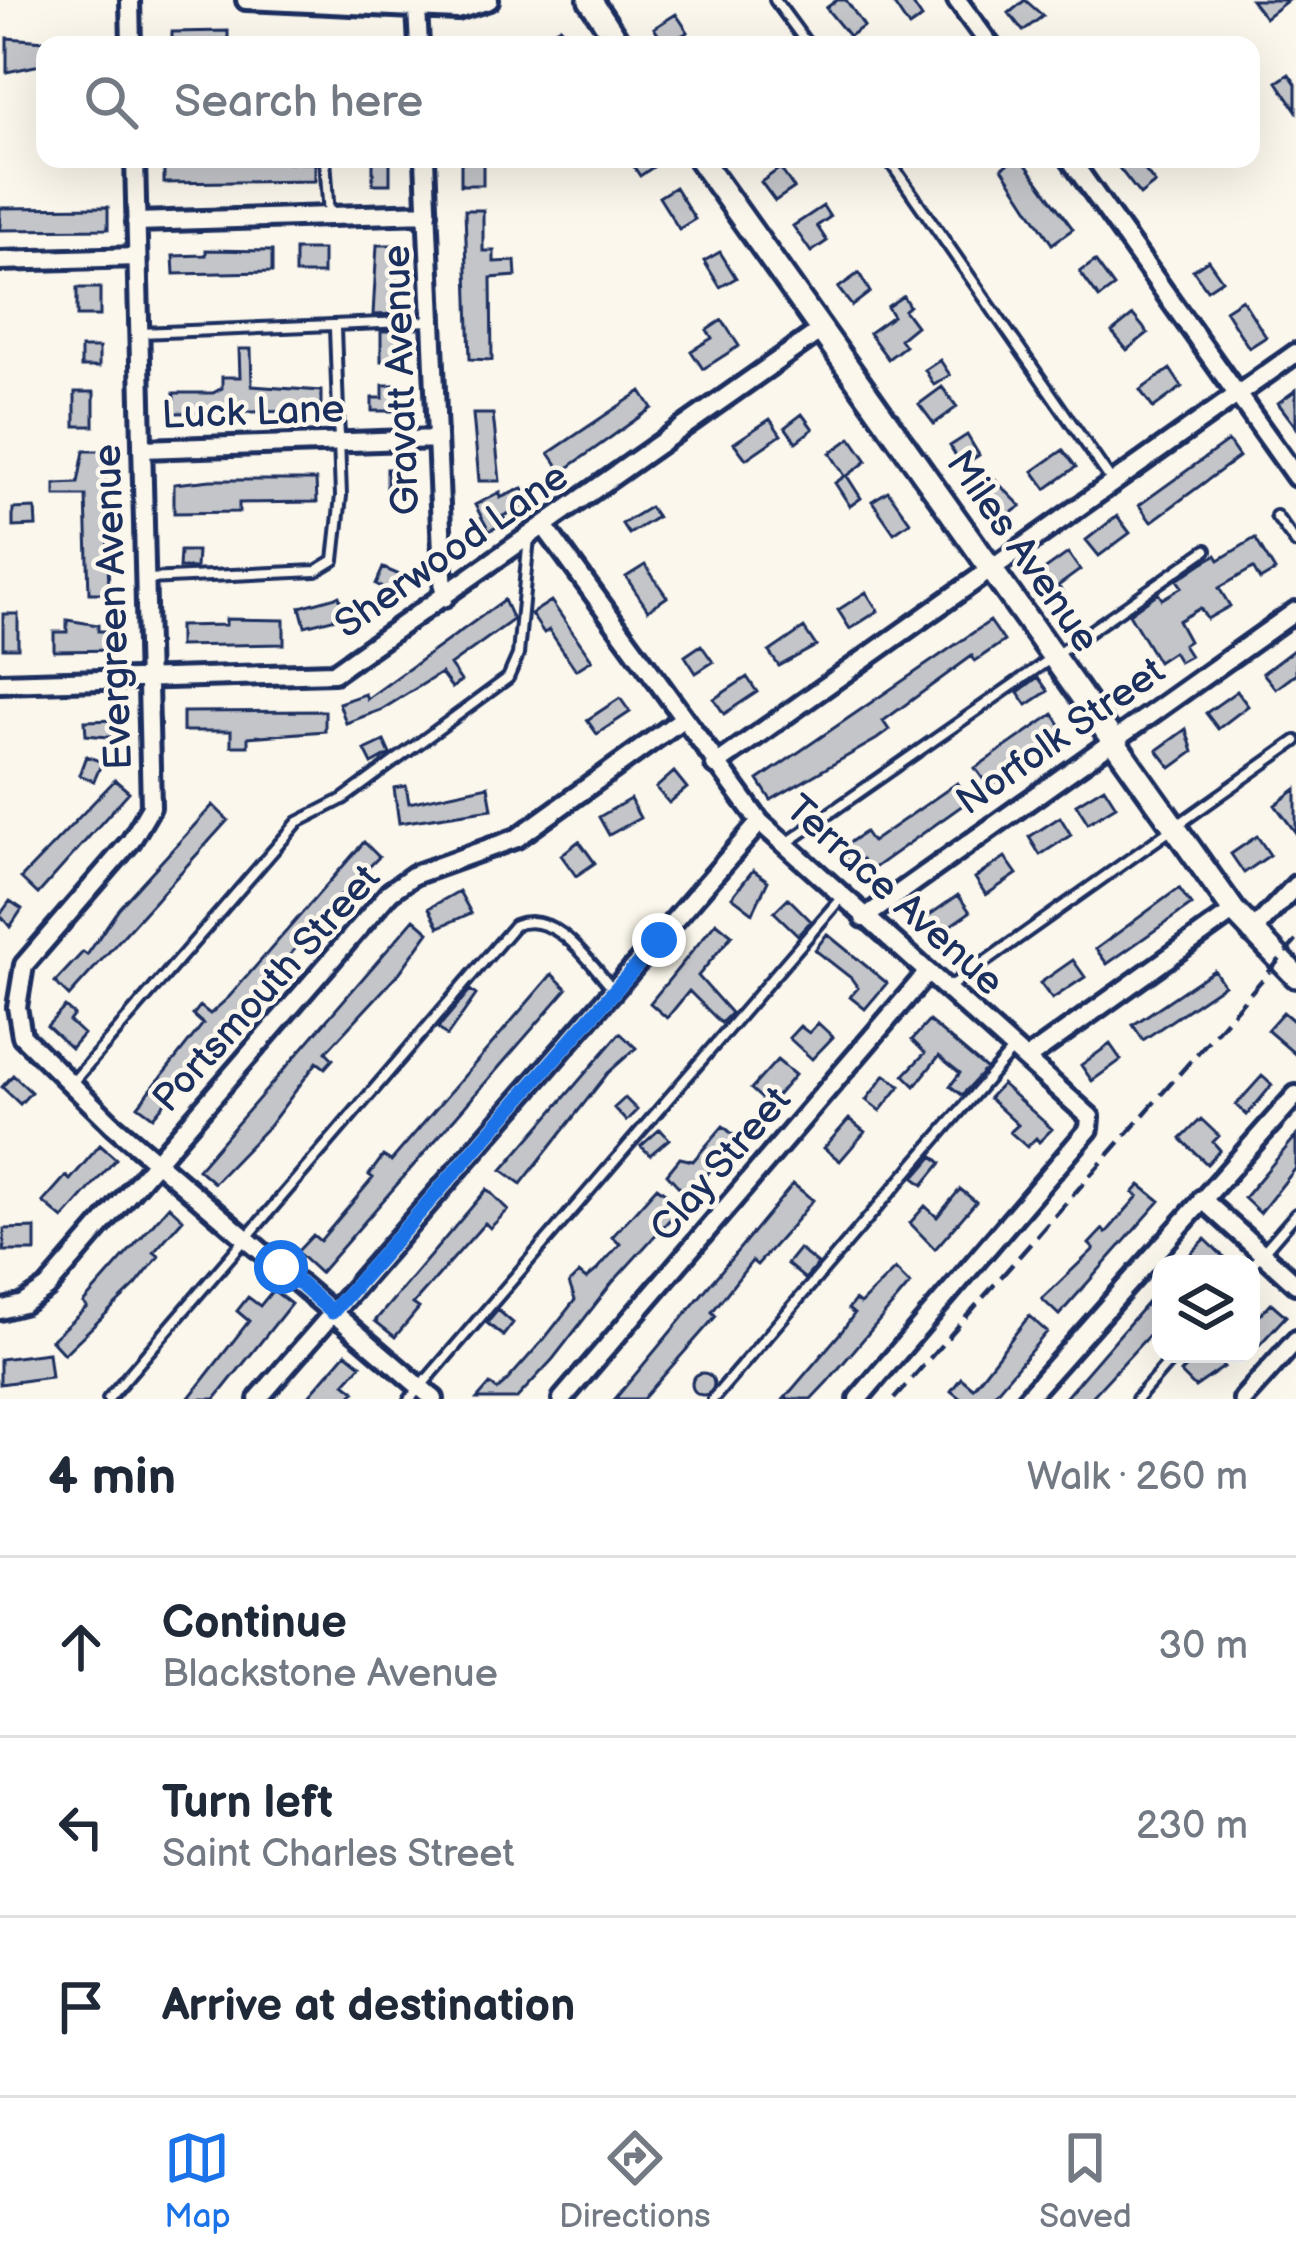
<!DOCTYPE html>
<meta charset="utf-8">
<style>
:root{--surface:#fff;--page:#f6f6f7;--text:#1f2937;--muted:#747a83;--line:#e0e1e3;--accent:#1a73e8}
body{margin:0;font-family:"Balsamiq Sans",sans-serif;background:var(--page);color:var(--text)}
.controls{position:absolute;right:36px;bottom:36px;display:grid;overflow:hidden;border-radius:24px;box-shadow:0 12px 48px #0002}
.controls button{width:108px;height:108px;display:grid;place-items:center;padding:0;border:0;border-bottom:3px solid var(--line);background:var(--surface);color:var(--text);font:60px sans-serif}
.stop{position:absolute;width:36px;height:36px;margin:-27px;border:9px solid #1a73e8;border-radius:50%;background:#fff}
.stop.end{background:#1a73e8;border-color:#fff;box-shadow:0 3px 12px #0008}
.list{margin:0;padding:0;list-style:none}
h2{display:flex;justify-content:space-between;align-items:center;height:156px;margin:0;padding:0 48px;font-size:51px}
h2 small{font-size:39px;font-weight:400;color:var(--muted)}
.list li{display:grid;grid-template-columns:78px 1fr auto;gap:36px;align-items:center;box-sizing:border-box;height:180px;padding:0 48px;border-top:3px solid var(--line)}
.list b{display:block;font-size:45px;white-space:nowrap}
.list p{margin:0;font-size:39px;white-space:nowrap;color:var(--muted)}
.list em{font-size:39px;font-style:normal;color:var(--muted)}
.icon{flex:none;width:66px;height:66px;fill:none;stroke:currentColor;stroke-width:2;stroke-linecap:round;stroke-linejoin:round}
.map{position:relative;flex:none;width:1296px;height:1399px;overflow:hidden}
.search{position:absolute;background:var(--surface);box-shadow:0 12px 48px #0002;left:36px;right:36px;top:36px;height:132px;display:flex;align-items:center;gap:30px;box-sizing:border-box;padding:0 42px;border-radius:24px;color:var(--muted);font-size:45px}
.sheet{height:696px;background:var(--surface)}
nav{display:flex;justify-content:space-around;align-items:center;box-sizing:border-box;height:168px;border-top:3px solid var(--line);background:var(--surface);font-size:33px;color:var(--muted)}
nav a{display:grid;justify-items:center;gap:6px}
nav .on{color:var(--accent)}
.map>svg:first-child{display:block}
.building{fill:#c3c5c9;stroke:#1b2f5e;stroke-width:3}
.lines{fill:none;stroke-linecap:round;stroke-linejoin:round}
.service-casing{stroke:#1b2f5e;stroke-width:16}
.minor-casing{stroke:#1b2f5e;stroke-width:26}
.tertiary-casing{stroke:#1b2f5e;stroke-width:30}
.service{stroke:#fbf7ec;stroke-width:8}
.minor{stroke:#fbf7ec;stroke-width:16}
.tertiary{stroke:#fbf7ec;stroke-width:21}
.rail{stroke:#1b2f5e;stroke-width:4.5;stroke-dasharray:18 9;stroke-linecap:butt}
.route{stroke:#1a73e8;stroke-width:15}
.labels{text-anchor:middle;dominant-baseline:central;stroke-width:9;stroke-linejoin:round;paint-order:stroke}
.street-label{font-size:39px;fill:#1b2f5e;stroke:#fbf7ec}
</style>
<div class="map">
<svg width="1296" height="1399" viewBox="0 0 1296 1399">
<rect width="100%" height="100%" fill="#fbf7ec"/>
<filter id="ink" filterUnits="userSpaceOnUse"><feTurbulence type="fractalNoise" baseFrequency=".00833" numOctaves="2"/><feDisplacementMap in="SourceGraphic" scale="24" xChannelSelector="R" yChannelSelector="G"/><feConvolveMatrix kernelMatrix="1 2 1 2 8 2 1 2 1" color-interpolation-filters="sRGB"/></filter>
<g filter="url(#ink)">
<path class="building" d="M837,0H846L864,26L849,36L826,8Z
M891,0H910L922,18L909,27Z
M1025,0L1043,16L1023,31L1009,13Z
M1251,0H1288L1265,18Z
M676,14L688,32L665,45L654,28Z
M560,27L570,45H549L544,36Z
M228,31V45H172V32Z
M7,38L45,41V64L7,72Z
M1289,74L1296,84V110L1277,82Z
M164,159L315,163V181L164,183Z
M373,159H390V184H373Z
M629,159H665L640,176Z
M1015,159H1022L1073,229L1052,244L1002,168Z
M1112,159H1136L1155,183L1140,195Z
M461,162H483V185H461Z
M780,168L794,188L775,201L761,182Z
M675,187L695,219L679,229L659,197Z
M823,206L830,217L817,226L827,241L811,252L793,226Z
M108,207V229L0,230V208Z
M465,210H483V251H494V262L515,261L516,276L491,278L492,360L470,359Z
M377,245H396L397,314L373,315Z
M206,250L272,251V272L174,274L173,256L206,255Z
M295,250H323V274H295Z
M720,252L736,278L720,287L704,261Z
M1208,260L1222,280L1207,290L1193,270Z
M1095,261L1114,287L1099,298L1080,272Z
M859,273L870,292L852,306L838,288Z
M77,288H100V316H77Z
M903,296L909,306L904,310L916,326L900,339L905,346L888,359L869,333L893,316L887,307Z
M1242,299L1266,337L1249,348L1225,310Z
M1133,315L1148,333L1127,350L1112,332Z
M722,320L739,346L703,369L691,351L712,338L707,330Z
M381,331H397L399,361H381Z
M81,348H99V367H81Z
M239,349H251L252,386L321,391V411L174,413V393H213L222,388V377H240Z
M940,360L950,375L934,385L925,370Z
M1170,369L1182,387L1153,408L1140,390Z
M383,385H399V411H372V398H383Z
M942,387L957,407L934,424L919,404Z
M1296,390V427L1278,403Z
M641,391L652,408L562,472L549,453Z
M75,392H94V426H75Z
M473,414H493L500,481H479Z
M802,414L813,429L796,442L785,427Z
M770,419L781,435L746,459L734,443Z
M967,435L979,455L962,466L950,446Z
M851,438L867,461L847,476L861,498L850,506L835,483L845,476L830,453Z
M1228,441L1239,457L1151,522L1139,505Z
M1063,450L1076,467L1046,489L1033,471Z
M84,451H105L109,593H89L86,496H55V484L78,483Z
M387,469H398V499H387Z
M991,476L1021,506L1001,520L978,485Z
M211,480H316L317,502L239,503V512L174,513V484Z
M523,488L530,504L503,516L506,522L489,531L475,505L500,492V498Z
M888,491L910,522L894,533L872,501Z
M650,507L657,517L629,534L622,524Z
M35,508L36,526L13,527V509Z
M1117,516L1130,533L1099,556L1086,540Z
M1255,538L1275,571L1260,580L1253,568L1219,588L1230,606L1207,619L1200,608L1178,621L1189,641L1183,645L1190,656L1179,662L1173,652L1158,662L1129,614L1158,593L1162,599L1182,587L1177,580L1202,563L1216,555L1219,560Z
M180,551H197L196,568H179Z
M1068,553L1080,570L1058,586L1064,594L1051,603L1033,578Z
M645,565L667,597L648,610L626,577Z
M383,568L400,575L392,592L376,584Z
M866,592L878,611L850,629L838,610Z
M339,596L344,616L305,626L300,607Z
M504,600L513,620L450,665L461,681L452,688L441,673L381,710L346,723L339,703L365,694L367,699Z
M551,601L592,660L576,670L549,630L544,633L531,614Z
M3,614H18V648H3Z
M226,619L284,620V644L179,646V626L226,625Z
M67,620L98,625V631H120V650L54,651V632H67Z
M990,621L1004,641L975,661L972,656L883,721L889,730L877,739L771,800L758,780Z
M804,628L816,646L779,666L769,652Z
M701,645L713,662L696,673L685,656Z
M1296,648V674L1276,689L1263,673Z
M747,677L757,692L724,714L714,699Z
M1038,677L1048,691L1027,705L1018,692Z
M1237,691L1248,706L1218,729L1206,713Z
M620,698L630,712L597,734L587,720Z
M325,711V731L248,737V746H231V731H183V712Z
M1053,714L1065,732L989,787L975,768Z
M119,720L120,738L86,735L85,721Z
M1186,729L1193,752L1171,768L1157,750Z
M384,741L390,754L372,764L365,750Z
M86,756L102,762L94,781L79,775Z
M674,772L687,788L669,803L656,788Z
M115,780L129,792L38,894L21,878Z
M957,783L970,800L870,871L862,859L851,865L840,849L865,832L872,842Z
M406,786L409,803L488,786L492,809L399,823L394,788Z
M1104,787L1116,806L1088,823L1076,804Z
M1296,789V833L1275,805Z
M630,799L640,818L609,835L599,817Z
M213,805L228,820L69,996L55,982L83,952L87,955L119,908Z
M1060,817L1071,835L1040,855L1029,837Z
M1257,836L1270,855L1244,873L1231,854Z
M579,841L595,863L576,876L561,855Z
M364,842L379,857L338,898L153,1117L138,1106L203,1024L193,1015L200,1006L210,1014L229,997Z
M1005,857L1017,874L986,895L975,878Z
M753,870L768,881L753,913L732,897Z
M1179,888L1191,905L1107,964L1096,949Z
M459,891L471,913L439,927L429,908Z
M958,895L970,912L937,935L925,918Z
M788,898L811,921L798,935L774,912Z
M10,901L22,909L10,927L0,915Z
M414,919L429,932L400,972L326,1052L333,1059L325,1068L317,1062L270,1125L214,1183L198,1169Z
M716,922L732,935L698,976L731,1013L721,1023L689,991L667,1018L650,1003Z
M827,934L887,983L865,1009L850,997L858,988L851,978L815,950Z
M1073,960L1085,977L1052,999L1040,983Z
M1214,970L1224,985L1143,1040L1133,1025Z
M552,974L567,989L320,1273L297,1252L313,1235L320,1241L373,1178L369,1175L383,1156L391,1161Z
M470,990L476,995L447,1036L438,1028Z
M65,1007L74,1015L69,1021L83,1034L71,1048L47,1026Z
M1283,1012L1296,1023V1055L1267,1030Z
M929,1021L986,1069L962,1095L950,1086L960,1073L939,1056L915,1086L904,1075L925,1053L912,1040Z
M818,1023L833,1037L812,1059L789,1038L800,1026L809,1033Z
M620,1033L636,1048L608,1073L521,1184L502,1170Z
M1110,1044L1121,1060L1092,1081L1081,1065Z
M777,1060L795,1075L769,1105L751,1089Z
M13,1075L31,1092L20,1104L2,1087Z
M885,1075L900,1086L880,1111L866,1100Z
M1262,1076L1272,1085L1247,1115L1236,1105Z
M1002,1084L1052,1129L1039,1142L1036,1138L1027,1147L1010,1132L1018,1125L989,1098Z
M625,1098L637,1110L626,1121L614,1108Z
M849,1119L865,1132L840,1161L824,1148Z
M1201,1119L1219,1136L1213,1142L1220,1150L1207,1164L1181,1139Z
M723,1126L736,1137L689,1198L667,1174L680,1158L693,1161Z
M660,1129L669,1139L650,1155L641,1146Z
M1296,1136V1168L1260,1213L1244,1198Z
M100,1145L116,1159L63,1219L43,1202L66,1176L70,1180Z
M933,1156L941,1163L923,1185L914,1178Z
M793,1184L813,1200L790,1228L757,1265L752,1261L712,1312L716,1316L643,1399H615Z
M1140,1185L1160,1201L1059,1315L1042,1299L1094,1249L1089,1244L1103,1229L1106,1233L1138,1196L1133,1193Z
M657,1187L682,1206L612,1283L553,1359L516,1399H477L490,1384L497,1390L505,1383L545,1338L575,1300L569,1283L579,1273L586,1279L597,1270L620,1244L612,1237Z
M487,1189L508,1210L490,1228L485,1223L413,1304L419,1308L395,1337L375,1321Z
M960,1189L976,1202L935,1249L910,1223L925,1206L937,1217Z
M169,1206L183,1219L154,1252L159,1256L136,1285L64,1354L51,1340L87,1307L83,1303Z
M35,1228V1251H4V1229Z
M1205,1239L1231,1264H1181Z
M799,1249L818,1264L805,1279L787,1264Z
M895,1269L910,1284L828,1381L811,1399H784L842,1331L854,1314L848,1309L855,1300L860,1304Z
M1161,1287V1322L1090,1399H1064Z
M273,1290L291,1304L260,1343L215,1399H188L249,1321L237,1311L248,1297L260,1306Z
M1271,1303L1286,1316L1260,1344L1251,1335V1325Z
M498,1310L513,1323L503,1336L487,1323Z
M1029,1316L1047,1332L990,1399H961L951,1391L961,1378L973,1388Z
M48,1353L51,1377L0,1384V1359Z
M346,1353L361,1365L345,1383L355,1391L348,1399H306Z
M1199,1354H1211L1224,1367L1195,1387L1181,1373Z
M692 1384a11 11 0 1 1 22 0a11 11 0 1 1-22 0Z"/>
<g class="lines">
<g class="service-casing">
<path id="service" d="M775,0L808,45
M325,159L329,216
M888,159L1113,483
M140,333L430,321
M1276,516L1296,543
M147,579L316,571L334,560L341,496L335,328
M784,845L1206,550
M948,988L1296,741
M71,1084L298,822L343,799L508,678L518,655L529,537
M1251,1266L1296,1214
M108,1399L515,925C556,909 590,963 613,989
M410,1399L841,898
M713,1399L1014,1048
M1137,1399L1176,1354"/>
</g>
<g class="minor-casing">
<path id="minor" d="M130,0L131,45
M246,0L457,10L489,0
M957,0L990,45
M417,9L419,45
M135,159L151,807L131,841L24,965L17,1007L22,1036L113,1125L434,1399
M425,159L444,598
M1070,159L1296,477
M136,222L428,213
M0,261L137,257
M142,449L437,439
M544,526L760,822L1090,1117L1089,1129L858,1399
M0,683L334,673L821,330
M715,765L1296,353
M864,918L1296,611
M1251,933L1296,885
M1028,1058L1234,911
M1202,1199L1296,1284
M0,1310L23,1304L47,1288L390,892L414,875L517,838L681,720
M258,1399L760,822
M562,1399L928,972
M1026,1399L1296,1095
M1243,1399L1296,1340"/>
</g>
<g class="tertiary-casing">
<path id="tertiary" d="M590,0L620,45
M700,159L1234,911L1296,976"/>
</g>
<use href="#service" class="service"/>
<use href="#minor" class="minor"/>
<use href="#tertiary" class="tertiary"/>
<path class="rail" d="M894,1399L1296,941"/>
</g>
</g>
<g class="lines" filter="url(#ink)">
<path class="route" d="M281,1267L332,1312L659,940"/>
</g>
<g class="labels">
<g class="street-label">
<text transform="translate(402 380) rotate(-92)">Gravatt Avenue</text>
<text transform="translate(253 413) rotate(-2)">Luck Lane</text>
<text transform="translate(452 551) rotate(-35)">Sherwood Lane</text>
<text transform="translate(1022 552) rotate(55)">Miles Avenue</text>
<text transform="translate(114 607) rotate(-92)">Evergreen Avenue</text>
<text transform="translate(1061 737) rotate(-35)">Norfolk Street</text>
<text transform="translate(894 896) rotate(42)">Terrace Avenue</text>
<text transform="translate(267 989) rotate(-48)">Portsmouth Street</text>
<text transform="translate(721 1165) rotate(-49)">Clay Street</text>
</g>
</g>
</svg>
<div class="controls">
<button><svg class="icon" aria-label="layers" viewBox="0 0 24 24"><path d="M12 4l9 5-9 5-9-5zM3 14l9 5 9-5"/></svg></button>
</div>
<div class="stop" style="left:281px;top:1267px"></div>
<div class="stop end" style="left:659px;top:940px"></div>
<div class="search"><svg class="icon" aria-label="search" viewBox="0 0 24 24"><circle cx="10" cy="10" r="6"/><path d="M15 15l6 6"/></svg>Search here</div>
</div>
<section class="sheet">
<h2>4 min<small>Walk · 260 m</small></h2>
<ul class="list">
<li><svg class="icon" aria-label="ahead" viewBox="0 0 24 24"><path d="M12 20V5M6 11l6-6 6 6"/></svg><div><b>Continue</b><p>Blackstone Avenue</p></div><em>30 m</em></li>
<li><svg class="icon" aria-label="left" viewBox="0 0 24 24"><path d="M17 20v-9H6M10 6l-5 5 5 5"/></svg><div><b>Turn left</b><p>Saint Charles Street</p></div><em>230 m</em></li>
<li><svg class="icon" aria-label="arrive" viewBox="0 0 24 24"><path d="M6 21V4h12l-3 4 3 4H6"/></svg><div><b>Arrive at destination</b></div></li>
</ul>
</section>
<nav>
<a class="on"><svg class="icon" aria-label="map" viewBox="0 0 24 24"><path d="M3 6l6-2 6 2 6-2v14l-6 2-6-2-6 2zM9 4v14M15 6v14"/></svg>Map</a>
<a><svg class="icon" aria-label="directions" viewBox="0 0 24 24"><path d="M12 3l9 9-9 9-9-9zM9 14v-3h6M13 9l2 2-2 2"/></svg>Directions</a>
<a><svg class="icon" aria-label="saved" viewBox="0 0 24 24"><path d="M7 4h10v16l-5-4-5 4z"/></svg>Saved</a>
</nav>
